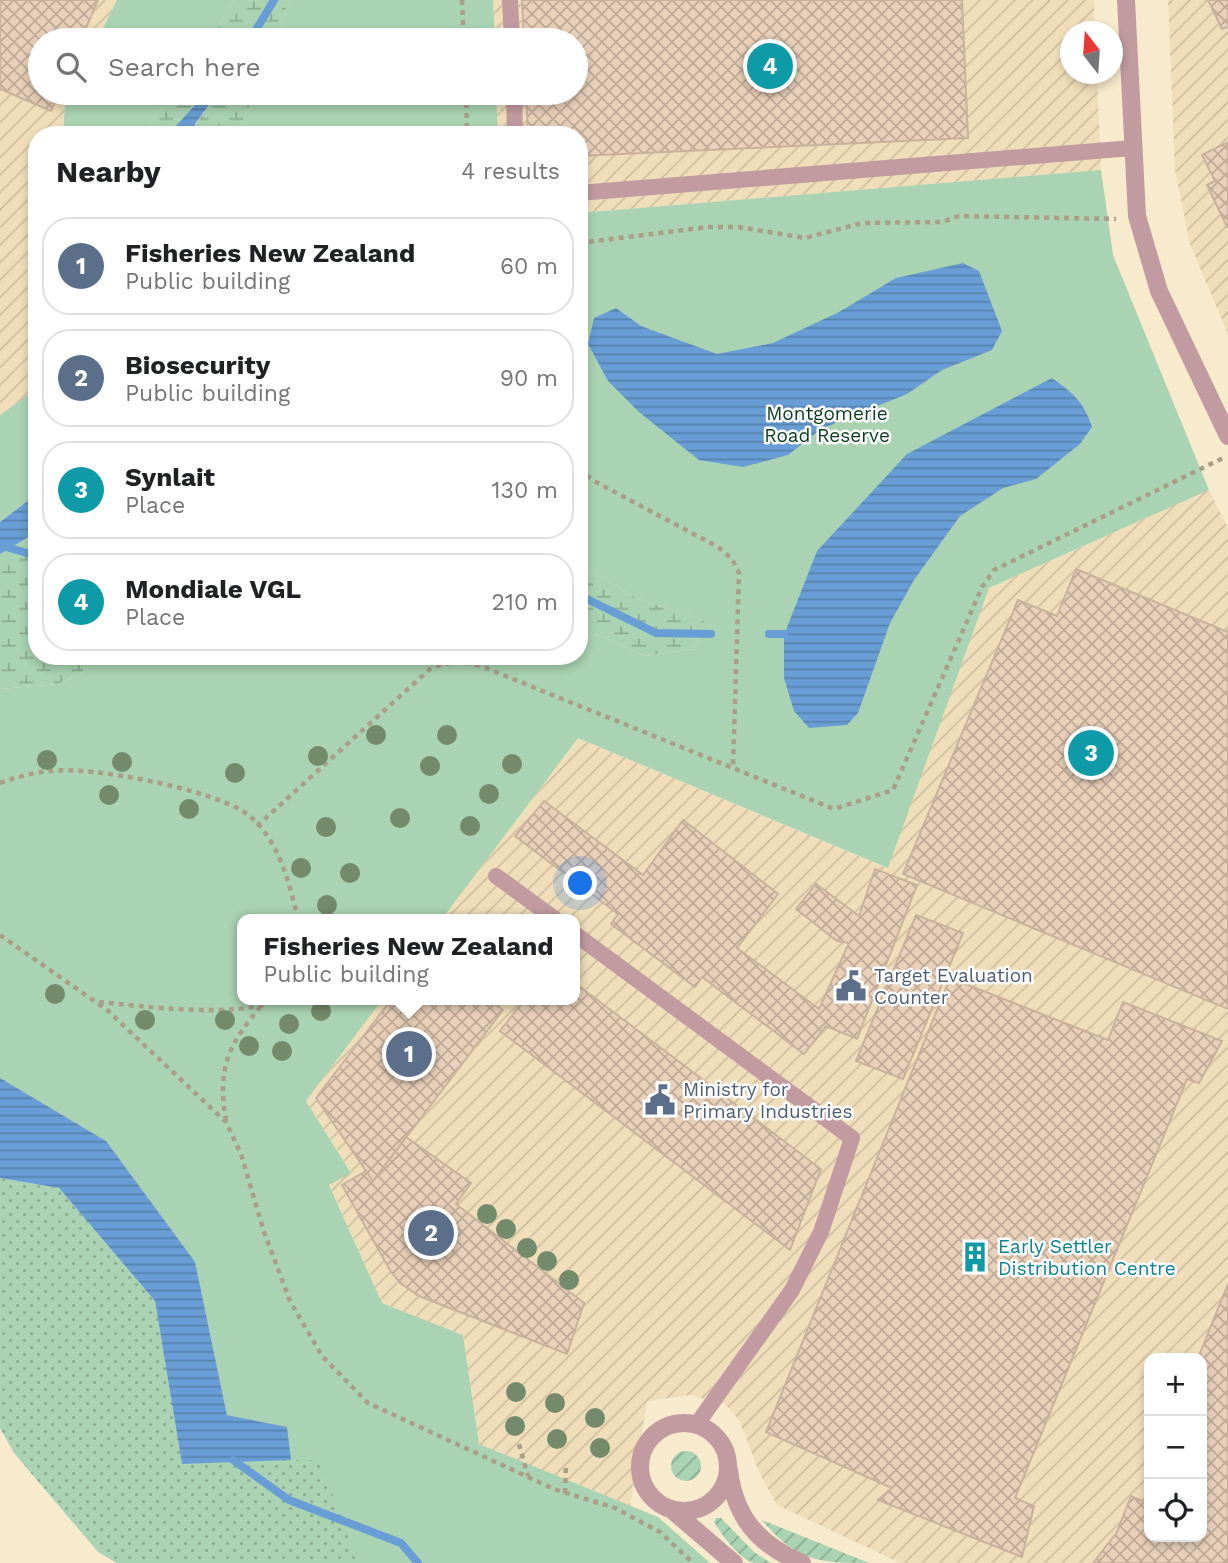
<!DOCTYPE html>
<meta charset="utf-8">
<style>
:root{--surface:#fff;--page:#f6f6f6;--text:#202124;--muted:#757577;--line:#e0e0e0;--accent:#7c3aed}
body{margin:0;font-family:"Work Sans",sans-serif;background:var(--page);color:var(--text)}
.controls{position:absolute;right:21px;bottom:21px;display:grid;overflow:hidden;border-radius:14px;box-shadow:0 4px 10px #0003}
.controls button{width:63px;height:63px;display:grid;place-items:center;padding:0;border:0;border-bottom:2px solid var(--line);background:var(--surface);color:var(--text);font:35px sans-serif}
.compass{position:absolute;left:1060px;top:21px;width:63px;height:63px;border-radius:50%;background:var(--surface);box-shadow:0 4px 10px #0003;rotate:343deg}
.you{position:absolute;left:581px;top:884px;width:24px;height:24px;margin:-18px;border:5px solid #fff;border-radius:50%;background:#1a73e8;box-shadow:0 0 0 10px #1a73e833}
.badge{display:grid;place-items:center;width:46px;height:46px;border-radius:50%;background:var(--accent);color:#fff;font-size:23px;font-weight:700}
.pin{position:absolute;translate:-50% -50%;border:4px solid #fff;box-shadow:0 2px 7px #0006}
.popup{position:absolute;left:237px;top:914px;width:343px;height:91px;box-sizing:border-box;display:grid;place-content:center;border-radius:14px;background:var(--surface);filter:drop-shadow(0 2px 5px #0005);font-size:23px;white-space:nowrap;color:var(--muted)}
.popup b{font-size:26px;color:var(--text)}
.popup::after{content:'';position:absolute;left:50%;top:100%;margin-left:-14px;border:14px solid transparent;border-top-color:var(--surface)}
.list{margin:0;padding:0;list-style:none}
h2{display:flex;justify-content:space-between;align-items:center;height:91px;margin:0;padding:0 28px;font-size:30px}
h2 small{font-size:23px;font-weight:400;color:var(--muted)}
.list li{display:grid;grid-template-columns:46px 1fr auto;gap:21px;align-items:center;box-sizing:border-box;height:98px;margin:0 14px 14px;padding:0 14px;border:2px solid var(--line);border-radius:28px}
.list b{display:block;font-size:26px;white-space:nowrap}
.list p{margin:0;font-size:23px;white-space:nowrap;color:var(--muted)}
.list em{font-size:23px;font-style:normal;color:var(--muted)}
.icon{flex:none;width:38px;height:38px;fill:none;stroke:currentColor;stroke-width:2;stroke-linecap:round;stroke-linejoin:round}
.map{position:relative;flex:none;width:1228px;height:1563px;overflow:hidden}
.search{position:absolute;background:var(--surface);box-shadow:0 4px 10px #0003;left:28px;top:28px;width:560px;height:77px;display:flex;align-items:center;gap:18px;box-sizing:border-box;padding:0 24px;border-radius:38px;color:var(--muted);font-size:26px}
.panel{position:absolute;background:var(--surface);box-shadow:0 4px 10px #0003;left:28px;top:126px;width:560px;height:539px;border-radius:28px}
.map>svg:first-child{display:block}
.industrial{fill:url(#industrial-furrows);fill-rule:evenodd}
.grass{fill:url(#grass-dots)}
.wetland{fill:url(#wetland-marsh)}
.park{fill:#a9d3b2}
.garden{fill:url(#garden-furrows)}
.water{fill:url(#water-rules)}
.lines{fill:none;stroke-linecap:round;stroke-linejoin:round}
.stream{stroke:#689ed5;stroke-width:8}
.building{fill:url(#building-cross-hatch);stroke:#c9b29b;stroke-width:2}
.path{stroke:#a99f89;stroke-width:4.5;stroke-dasharray:5 5;stroke-linecap:butt}
.lane{stroke:#c19b9f;stroke-width:16}
.street{stroke:#c19b9f;stroke-width:18}
.tree{fill:#738a6b}
.labels{text-anchor:middle;dominant-baseline:central;stroke-width:5;stroke-linejoin:round;paint-order:stroke}
.park-label{font-size:19px;fill:#063c1c;stroke:#fff}
.service-label{font-size:19px;fill:#4e5e75;stroke:#fff;text-anchor:start}
.culture-label{font-size:19px;fill:#0d838f;stroke:#fff;text-anchor:start}
</style>
<div class="map">
<svg width="1228" height="1563" viewBox="0 0 1228 1563">
<defs>
<pattern id="industrial-furrows" width="10" height="10" patternUnits="userSpaceOnUse" patternTransform="scale(1.75)"><rect width="10" height="10" fill="#f0deba"/><path d="M-1 1l2-2M0 10L10 0M9 11l2-2" fill="none" stroke="#cfbfa0"/></pattern>
<pattern id="grass-dots" width="8" height="8" patternUnits="userSpaceOnUse" patternTransform="scale(1.75)"><rect width="8" height="8" fill="#a9d3b2"/><path d="M2 2h.1M6 6h.1" fill="none" stroke="#8bac91" stroke-width="1.8" stroke-linecap="round"/></pattern>
<pattern id="wetland-marsh" width="20" height="14" patternUnits="userSpaceOnUse" patternTransform="scale(1.75)"><rect width="20" height="14" fill="#a9d3b2"/><path d="M1 5h8M5 5V1M11 12h8M15 12V8" fill="none" stroke="#8bac91"/></pattern>
<pattern id="garden-furrows" width="10" height="10" patternUnits="userSpaceOnUse" patternTransform="scale(1.75)"><rect width="10" height="10" fill="#a9d3b2"/><path d="M-1 1l2-2M0 10L10 0M9 11l2-2" fill="none" stroke="#8bac91"/></pattern>
<pattern id="water-rules" width="6" height="5" patternUnits="userSpaceOnUse" patternTransform="scale(1.75)"><rect width="6" height="5" fill="#689ed5"/><path d="M0 2.5h6" fill="none" stroke="#5782ad"/></pattern>
<pattern id="building-cross-hatch" width="8" height="8" patternUnits="userSpaceOnUse" patternTransform="scale(1.75)"><rect width="8" height="8" fill="#e9d0b9"/><path d="M0 0l8 8M0 8l8-8" fill="none" stroke="#beaa97"/></pattern>
</defs>
<rect width="100%" height="100%" fill="#f8eacc"/>
<path class="industrial" d="M0,0H117L97,40H40V93H70L65,104L63,135H37V388L0,415Z
M493,0H1094L1095,31L1070,32V74H1097L1101,170L579,213V135H498L496,93H576V40H495Z
M1168,0H1228V334L1190,244L1175,170Z
M1209,490L1228,528V1563H900L777,1505L759,1472L739,1420L726,1405L690,1395L647,1401L630,1506L479,1444L463,1335L382,1303L329,1184L351,1172L306,1101L382,1000H575V919H442L578,738L887,868L989,588ZM1149,1358H1202V1537H1149Z"/>
<path class="grass" d="M0,988L274,1317L626,1563H117L98,1552L14,1453L0,1428V1178L59,1188L155,1301L182,1463L291,1459L106,1141L0,1078Z"/>
<path class="wetland" d="M235,0H289L277,40H251L249,37L246,40H209Z
M172,93H206L173,129V135H147V129Z
M218,93H255L238,135H198L195,125Z
M37,532V656H90L82,673L58,684L0,689V554Z
M579,564L636,598L705,621L694,649L646,656L579,627Z"/>
<path class="park" d="M117,0H235L209,40H97Z
M289,0H493L495,40H277Z
M70,93H172L147,129V135H63L65,104Z
M255,93H496L498,135H238Z
M1101,170L1113,255L1209,490L989,588L888,868L578,738L442,919H243V1000H382L306,1101L351,1173L329,1185L382,1303L463,1335L479,1444L658,1517L710,1563H359L319,1460H291L286,1427L227,1415L195,1262L106,1141L0,1078V689L58,684L82,673L90,656H579V627L646,656L694,649L705,621L636,598L579,564V213Z
M37,388V494L0,522V415Z"/>
<path class="garden" d="M671 1466a15 15 0 1 1 30 0a15 15 0 1 1-30 0Z
M716,1518H721L754,1552L771,1563C766,1563 759,1563 754,1563C739,1559 722,1535 714,1522Z
M762,1520L869,1563C818,1563 796,1561 762,1520Z"/>
<path class="water" d="M206,93H218L195,124L197,135H173V129Z
M963,263L979,271L1002,331L992,350L942,370L907,394L821,429L788,455L743,467L699,460L639,412L608,381L588,344L594,318L616,308L641,326L717,354L773,343L839,312L896,278Z
M1052,378C1073,393 1084,402 1092,427L1080,444L1036,479L1003,488L960,516L914,580L890,623L858,713L847,725L809,728L794,711L784,678V635L817,551L907,454Z
M37,494V532L0,554V522Z
M0,1078L106,1141L195,1262L227,1415L287,1427L291,1460L182,1464L155,1301L59,1188L0,1178Z"/>
<g class="lines">
<path class="stream" d="M250,40L274,0
M0,545L37,556
M579,595L656,633L711,634
M769,634H784
M233,1460L289,1500L401,1543L418,1563"/>
</g>
<path class="building" d="M0,0H98L81,40H40V93H59L51,111L0,89Z
M522,0H962L968,138L579,156V135H528L526,93H576V40H524Z
M1208,0H1228V27L1222,29Z
M1228,142V227H1227L1207,185L1215,181L1202,155Z
M1076,569L1228,632V1009L903,874L1018,600L1057,616Z
M544,801L643,875L683,820L778,894L737,948L819,1009L849,943L837,941L796,909L816,884L859,916L875,869L917,885L857,1039L826,1026L804,1054L702,977L695,987L611,924L618,914L515,836Z
M916,915L963,933L903,1079L856,1061Z
M950,978L1108,1040L1123,1002L1222,1041L1199,1083L1187,1079L1015,1498L1034,1506L1022,1557L878,1500L892,1488L766,1432Z
M575,983L821,1169L790,1250L500,1031L524,1000H575Z
M391,1000H489L503,1010L373,1181L316,1098Z
M406,1137L471,1183L456,1204L584,1303L567,1354L419,1296L400,1283L391,1272L342,1185L366,1171L373,1181Z
M1228,1284V1563H1093L1117,1532L1131,1496L1149,1504V1537H1202V1358H1198Z"/>
<g class="lines">
<path class="path" d="M462,0L464,40
M466,93L467,135
M579,243L708,227H739L805,238L862,223L942,222L959,216L1116,219
M579,469L594,481L718,547L732,559L739,573L733,768
M0,783C17,777 34,772 52,771C93,766 209,789 244,812C278,835 289,882 298,919
M257,826L430,669C450,660 465,661 486,668L834,809L893,790L982,587L994,570L1223,458
M0,935L107,1010L226,1122L241,1154L264,1232L290,1301L322,1356L368,1403L554,1489L615,1508L660,1532L693,1563
M99,1002C139,1006 241,1019 275,1000
M226,1121C217,1068 228,1045 262,1005
M519,1444L528,1476
M565,1493L566,1464"/>
<path class="lane" d="M510,0L512,40
M514,93L515,135
M579,193L1133,148
M496,876L555,919
M575,934L852,1138L821,1232L792,1290L697,1424"/>
<path class="street" d="M1126,0L1137,216L1159,291L1228,436
M640 1467a44 44 0 1 1 88 0a44 44 0 1 1-88 0Z
M729,1470C735,1518 759,1545 802,1563
M672,1510L734,1563"/>
</g>
<g class="tree">
<circle cx="376" cy="735" r="10"/>
<circle cx="447" cy="735" r="10"/>
<circle cx="318" cy="756" r="10"/>
<circle cx="47" cy="760" r="10"/>
<circle cx="122" cy="762" r="10"/>
<circle cx="512" cy="764" r="10"/>
<circle cx="430" cy="766" r="10"/>
<circle cx="235" cy="773" r="10"/>
<circle cx="489" cy="794" r="10"/>
<circle cx="109" cy="795" r="10"/>
<circle cx="189" cy="809" r="10"/>
<circle cx="400" cy="818" r="10"/>
<circle cx="470" cy="826" r="10"/>
<circle cx="326" cy="827" r="10"/>
<circle cx="301" cy="868" r="10"/>
<circle cx="350" cy="873" r="10"/>
<circle cx="327" cy="905" r="10"/>
<circle cx="55" cy="994" r="10"/>
<circle cx="321" cy="1011" r="10"/>
<circle cx="145" cy="1020" r="10"/>
<circle cx="225" cy="1020" r="10"/>
<circle cx="289" cy="1024" r="10"/>
<circle cx="249" cy="1046" r="10"/>
<circle cx="282" cy="1051" r="10"/>
<circle cx="487" cy="1214" r="10"/>
<circle cx="506" cy="1229" r="10"/>
<circle cx="527" cy="1248" r="10"/>
<circle cx="547" cy="1261" r="10"/>
<circle cx="569" cy="1280" r="10"/>
<circle cx="516" cy="1392" r="10"/>
<circle cx="555" cy="1403" r="10"/>
<circle cx="595" cy="1418" r="10"/>
<circle cx="515" cy="1426" r="10"/>
<circle cx="557" cy="1439" r="10"/>
<circle cx="600" cy="1448" r="10"/>
</g>
<defs>
<g id="civic-bare" transform="scale(2.415)"><path d="M-.6-6.5H3V-4.5H.6V-3L4-1V1h2V6H-6V1h2V-1L-.6-3ZM-1.2 2.5V6h2.4V2.5Z" fill="#5c6f8a" stroke="#fff" stroke-width="2.5" paint-order="stroke"/></g>
<g id="building-bare" transform="scale(2.415)"><path d="M-4-6H4V6H1V3H-1V6H-4ZM-2.5-4.3h1.7v1.8h-1.7ZM.8-4.3h1.7v1.8H.8ZM-2.5-1h1.7V.8h-1.7ZM.8-1h1.7V.8H.8Z" fill="#0f9aa8" stroke="#fff" stroke-width="2.5" paint-order="stroke"/></g>
</defs>
<g fill-rule="evenodd">
<use href="#civic-bare" x="851" y="986"/>
<use href="#civic-bare" x="660" y="1100"/>
<use href="#building-bare" x="975" y="1257"/>
</g>
<g class="labels">
<g class="park-label">
<text x="827" y="413">Montgomerie<tspan x="827" dy="22">Road Reserve</tspan></text>
</g>
<g class="service-label">
<text x="874" y="975">Target Evaluation<tspan x="874" dy="22">Counter</tspan></text>
<text x="683" y="1089">Ministry for<tspan x="683" dy="22">Primary Industries</tspan></text>
</g>
<g class="culture-label">
<text x="998" y="1246">Early Settler<tspan x="998" dy="22">Distribution Centre</tspan></text>
</g>
</g>
</svg>
<div class="controls">
<button>+</button>
<button>−</button>
<button><svg class="icon" aria-label="locate" viewBox="0 0 24 24"><circle cx="12" cy="12" r="6"/><path d="M12 2v4M12 18v4M2 12h4M18 12h4"/></svg></button>
</div>
<svg class="compass" viewBox="-18 -18 36 36"><path d="M0-13l5 13h-10z" fill="#e53935"/><path d="M0 13l5-13h-10z" fill="#757577"/></svg>
<div class="you"></div>
<div class="pin badge" style="left:409px;top:1054px;background:#5c6f8a">1</div>
<div class="popup"><b>Fisheries New Zealand</b>Public building</div>
<div class="pin badge" style="left:431px;top:1233px;background:#5c6f8a">2</div>
<div class="pin badge" style="left:1091px;top:753px;background:#0f9aa8">3</div>
<div class="pin badge" style="left:770px;top:66px;background:#0f9aa8">4</div>
<div class="search"><svg class="icon" aria-label="search" viewBox="0 0 24 24"><circle cx="10" cy="10" r="6"/><path d="M15 15l6 6"/></svg>Search here</div>
<section class="panel">
<h2>Nearby<small>4 results</small></h2>
<ul class="list">
<li><span class="badge" style="background:#5c6f8a">1</span><div><b>Fisheries New Zealand</b><p>Public building</p></div><em>60 m</em></li>
<li><span class="badge" style="background:#5c6f8a">2</span><div><b>Biosecurity</b><p>Public building</p></div><em>90 m</em></li>
<li><span class="badge" style="background:#0f9aa8">3</span><div><b>Synlait</b><p>Place</p></div><em>130 m</em></li>
<li><span class="badge" style="background:#0f9aa8">4</span><div><b>Mondiale VGL</b><p>Place</p></div><em>210 m</em></li>
</ul>
</section>
</div>
